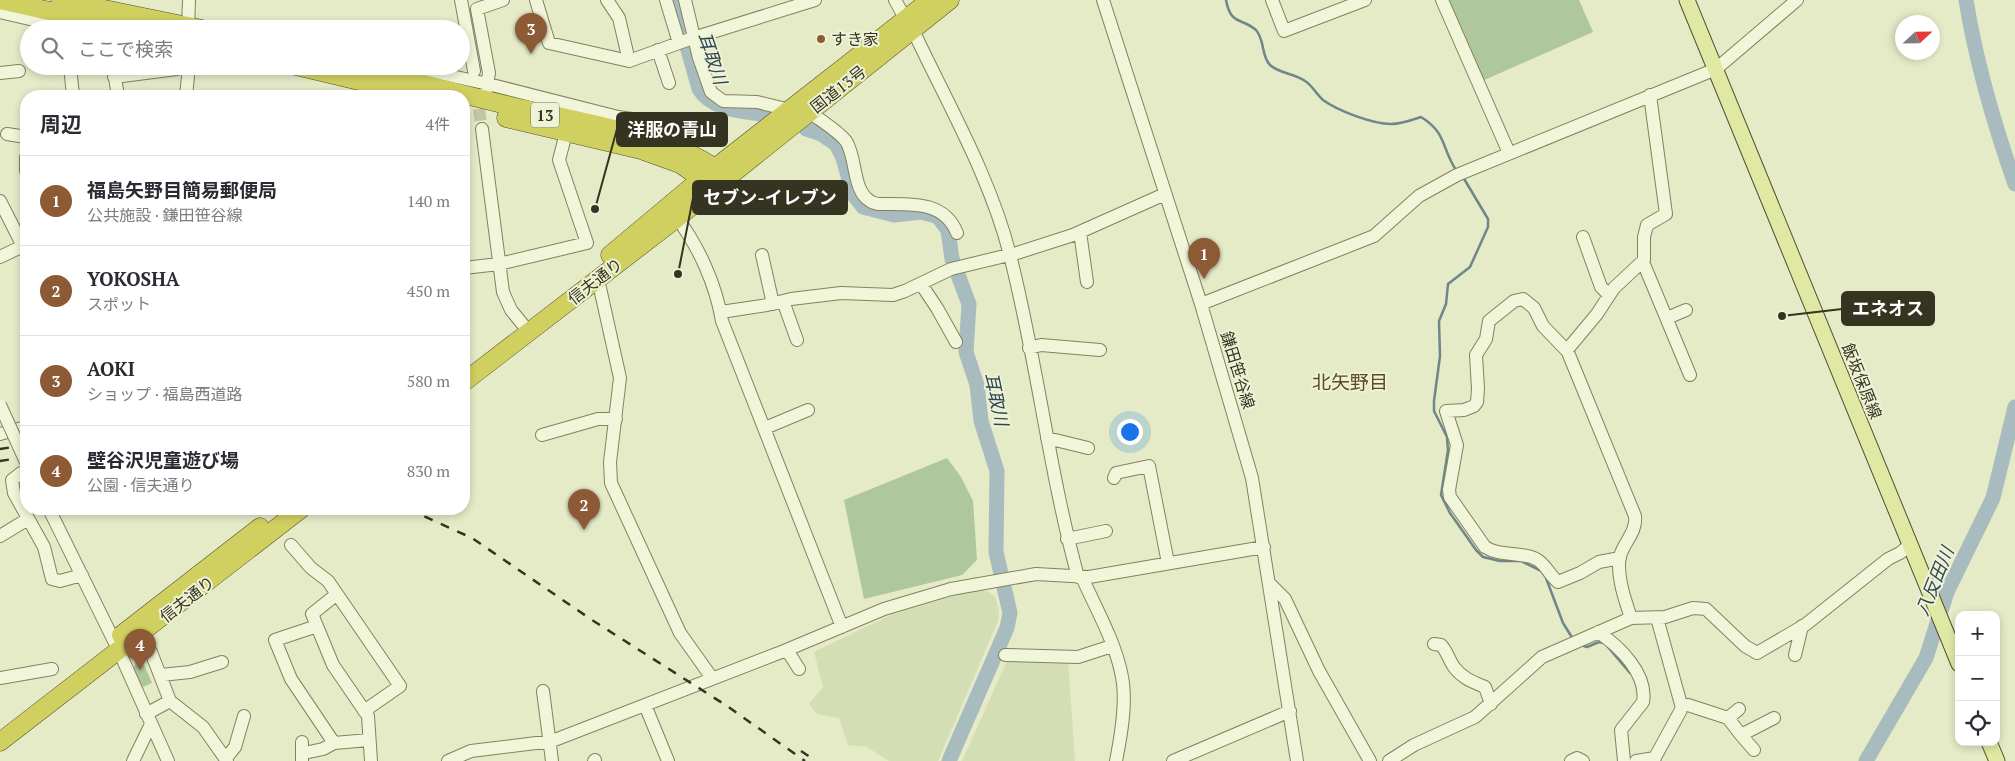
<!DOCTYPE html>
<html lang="ja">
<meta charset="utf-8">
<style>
:root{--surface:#fff;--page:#f7f7f7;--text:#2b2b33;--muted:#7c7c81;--line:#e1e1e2;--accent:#8c5a34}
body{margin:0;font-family:"PT Serif","Noto Sans JP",serif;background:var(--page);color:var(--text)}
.controls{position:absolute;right:15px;bottom:15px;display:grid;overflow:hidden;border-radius:10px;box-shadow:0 2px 8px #0003}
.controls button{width:45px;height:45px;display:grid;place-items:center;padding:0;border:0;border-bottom:1px solid var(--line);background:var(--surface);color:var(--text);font:25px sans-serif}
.compass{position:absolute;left:1895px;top:15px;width:45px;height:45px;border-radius:50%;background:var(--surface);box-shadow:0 2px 8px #0003;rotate:68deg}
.you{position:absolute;left:1129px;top:431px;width:18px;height:18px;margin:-12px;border:4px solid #fff;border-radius:50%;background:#1a73e8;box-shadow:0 0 0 8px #1a73e833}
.badge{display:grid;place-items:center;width:32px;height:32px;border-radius:50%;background:var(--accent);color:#fff;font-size:16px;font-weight:700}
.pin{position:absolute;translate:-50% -41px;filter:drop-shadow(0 1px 2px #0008)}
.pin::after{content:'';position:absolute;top:26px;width:18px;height:15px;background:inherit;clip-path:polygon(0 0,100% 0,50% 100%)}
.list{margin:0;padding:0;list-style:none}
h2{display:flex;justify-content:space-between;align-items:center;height:65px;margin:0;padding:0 20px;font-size:21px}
h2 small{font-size:16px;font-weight:400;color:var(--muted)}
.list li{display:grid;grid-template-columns:32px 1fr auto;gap:15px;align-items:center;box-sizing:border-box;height:90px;padding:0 20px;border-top:1px solid var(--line)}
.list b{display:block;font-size:19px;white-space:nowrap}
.list p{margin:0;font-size:16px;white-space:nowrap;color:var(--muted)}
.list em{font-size:16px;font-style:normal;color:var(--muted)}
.icon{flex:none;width:28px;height:28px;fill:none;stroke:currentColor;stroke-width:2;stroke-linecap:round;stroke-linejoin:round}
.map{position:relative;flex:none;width:2015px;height:761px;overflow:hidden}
.search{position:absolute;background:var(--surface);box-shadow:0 2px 8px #0003;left:20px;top:20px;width:450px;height:55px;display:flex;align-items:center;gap:12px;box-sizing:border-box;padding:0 18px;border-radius:28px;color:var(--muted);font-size:19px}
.panel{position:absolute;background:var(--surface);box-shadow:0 2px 8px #0003;left:20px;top:90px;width:450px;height:425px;border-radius:20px}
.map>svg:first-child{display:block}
.farmland{fill:#d3deb5}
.green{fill:#afc79c}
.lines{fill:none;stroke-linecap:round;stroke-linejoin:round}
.stream{stroke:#6f868b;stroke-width:2.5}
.river{stroke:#a8bbbe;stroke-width:15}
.minor-tunnel{stroke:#c2c6a6;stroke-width:12;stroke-dasharray:12 6;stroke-linecap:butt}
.minor-casing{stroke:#83825e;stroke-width:14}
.major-casing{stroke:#524f32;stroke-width:17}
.highway-casing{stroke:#524f32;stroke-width:19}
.minor{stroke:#f1f5d9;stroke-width:12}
.major{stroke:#e0e9a3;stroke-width:15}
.highway{stroke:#d0d061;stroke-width:18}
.rail{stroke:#353420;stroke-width:2.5;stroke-dasharray:9 9;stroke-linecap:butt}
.minor-bridge-casing{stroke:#83825e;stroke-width:14;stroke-linecap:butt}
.minor-bridge{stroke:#f1f5d9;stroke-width:12}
.poi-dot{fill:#8c5a34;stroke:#eef2d6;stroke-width:2}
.labels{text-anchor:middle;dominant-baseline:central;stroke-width:4;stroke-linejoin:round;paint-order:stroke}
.shield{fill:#eef2d6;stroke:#6c6d57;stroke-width:1}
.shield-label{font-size:15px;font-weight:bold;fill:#353420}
.poi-label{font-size:16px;fill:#353420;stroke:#eef2d6;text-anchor:start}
.street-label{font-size:16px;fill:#353420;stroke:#eef2d6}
.water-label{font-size:18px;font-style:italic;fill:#314653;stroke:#eef2d6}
.quarter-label{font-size:19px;fill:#5d4924;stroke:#eef2d6}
.leader{fill:none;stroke:#353420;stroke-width:2}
.callout-dot{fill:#353420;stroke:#eef2d6;stroke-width:2}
.callout{fill:#353420;stroke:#353420;stroke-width:2}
.callout-label{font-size:18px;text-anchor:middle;font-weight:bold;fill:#fff}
</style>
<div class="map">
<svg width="2015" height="761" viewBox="0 0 2015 761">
<rect width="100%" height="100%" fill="#e5eac7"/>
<path class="farmland" d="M977,589L987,591L995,597L999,609L998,621L938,761H889L867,747L848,745L839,718L817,714L809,704L823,687L814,652L893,614Z
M1007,661H1068L1075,761H962Z"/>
<path class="green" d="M1446,0H1579L1593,32L1482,81Z
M947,458L961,477L973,501L977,560L962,575L864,599L844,500Z
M137,657L145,667L152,683L138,689L132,674Z"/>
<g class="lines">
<path class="stream" d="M1226,0C1231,26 1241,17 1256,30C1265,40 1261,56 1270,65C1280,74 1294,73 1305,81C1312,85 1316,94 1323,100C1338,111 1373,124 1391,124C1401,124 1412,120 1421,117C1447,133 1441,147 1456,170
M1463,177L1488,219V227L1470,267L1448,284L1446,304L1439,321L1440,356L1434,401V411L1447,437L1448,450L1441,495L1450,513L1476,550L1483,557L1500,561H1521L1541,571
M1546,578L1563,623L1573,639
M1581,645L1587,647L1599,642L1604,643
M1608,647L1630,673"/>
<path class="river" d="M674,0L699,89C713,111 743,111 766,115
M1966,0C1976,62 1994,124 2015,184
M806,129L821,134L836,144L843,158L853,194L863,207L894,215L922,212L932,215L938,217L948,230L952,259L969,304L966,352L977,385L981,421L997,471L996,552L1010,613L1007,628L949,761
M1866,761L1926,658L1947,592L1993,498L2015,407"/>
<path class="minor-tunnel" d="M476,91L482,129"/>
<g class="minor-casing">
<path id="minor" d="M461,0L474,71
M536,0L549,43L629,61L690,39L815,0
M607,0L619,18L629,61
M666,0L679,43
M685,0L699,58L711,92L723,101L757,102L790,110
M895,0L906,20
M1103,0L1201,304L1252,478L1297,761
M1272,0L1284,31L1365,0
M1442,0L1509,153
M0,12L73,29
M188,29L189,0
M913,30C947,103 990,176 1010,255C1037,361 1049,471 1078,577
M658,50L669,83
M70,66L73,96
M113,66L118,96
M406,66L488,84L618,117L686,127
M0,73L19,71
M114,77L177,69
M486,90L489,73L477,9L503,0
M186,96L189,66
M810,112C821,121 837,130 846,141C857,158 852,190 870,201C875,205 882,204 888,204C916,204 945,203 957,233
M482,129L503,292L511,310L529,332
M7,134L26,137
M26,157V171
M0,201L26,252
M677,218C699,247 716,285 722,321L842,627
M1080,232L1087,282
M1583,237L1601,287L1609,295
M762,255L773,304
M0,257L23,246
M1643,262L1690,375
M464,268L499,264L587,243L559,160L566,133
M598,279L620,378L610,462L611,483L680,633L712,678
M921,284L937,308L956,342
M783,301L797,340
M1201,304L1374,236L1419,196L1457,175L1716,69L1797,0
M721,312L767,305L791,299L841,293L893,295L905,291L951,269L1017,253L1073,235L1165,194
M1667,318L1686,310
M1029,348L1041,345L1100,350
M1568,352L1543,326L1534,308L1523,299L1514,301L1489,321L1486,339L1476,355L1478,389L1477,402L1474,406L1464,410L1446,411L1457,445L1449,490L1450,497L1485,547C1501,557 1519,551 1536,559C1546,564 1549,575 1558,582L1580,573L1599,562L1620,558
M765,428L808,410
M0,434L26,427
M542,435L598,419H616
M1047,438L1088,448
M21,473L12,480L14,493L44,547L52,579L60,581L82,575
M1114,478L1116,473L1149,466L1168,563
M49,509L119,651L168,761
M0,536L28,519
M1067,539L1106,531
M291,545L311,568L328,581L400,686L364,711
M1082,577C1096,609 1116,643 1122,677C1127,702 1121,736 1116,761
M1271,585L1285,599L1319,671L1370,761
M337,594L312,614L333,665L368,716L371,761
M1631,618C1625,600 1616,575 1620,556C1624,542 1637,532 1635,516L1567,350L1597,314L1614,288L1644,260V237L1647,225L1666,214L1650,95
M317,626L275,640L291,679L334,743L369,740
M1598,632C1619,646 1648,674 1643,702L1621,730L1624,761
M1434,644L1441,645C1447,651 1449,660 1454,667C1462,678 1473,682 1485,687L1491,704
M787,650L799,669
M151,652L170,701
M1005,655L1078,657L1112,646
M1795,655L1802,626
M161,675L190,672L222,662
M0,678L52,669
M543,691L552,761
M645,705L668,761
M1682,706L1688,705L1728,718L1741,735L1774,718
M146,714L170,701L203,727L227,761
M1728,718L1739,709
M1741,735L1754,750
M302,742V761
M309,752L323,749L334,743
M226,758L235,747L244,716
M133,761L151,724
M448,761L471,751L552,741L784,651L884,609L951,589L1036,574L1089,577L1264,547
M594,761L595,760
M1173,761L1290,711
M1389,761L1414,745L1475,717L1542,657L1631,618L1665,617L1693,608L1706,609L1745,646L1757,653L1805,625L1888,559L1900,553L1910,545
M1571,761L1577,758L1583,761
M1636,761L1655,758
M1653,761L1682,708L1657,618"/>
</g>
<g class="major-casing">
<path id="major" d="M1687,0L1959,664
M1989,742L1997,761"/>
</g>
<g class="highway-casing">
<path id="highway" d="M0,0L130,29
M60,0L202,29
M296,66L422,96
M357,66C408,80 460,94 511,106C566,119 684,137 723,175
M506,118L641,150L680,164L710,185
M610,255L702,178L930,0
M464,382L677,218L950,0
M121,635L260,527
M0,742L301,509"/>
</g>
<use href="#minor" class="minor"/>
<use href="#major" class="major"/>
<use href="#highway" class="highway"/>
<path class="rail" d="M0,449L26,445
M0,461L26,457
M408,509L472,538L592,620L727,706L805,761
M801,751L816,761"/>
<g class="minor-bridge-casing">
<path id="minor-bridge" d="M0,405L26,462"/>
</g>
<use href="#minor-bridge" class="minor-bridge"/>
</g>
<circle class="poi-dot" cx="821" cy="39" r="5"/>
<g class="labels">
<rect class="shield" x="531" y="102.5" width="28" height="25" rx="4"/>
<g class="shield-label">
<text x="545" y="115">13</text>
</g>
<g class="poi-label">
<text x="831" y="39">すき家</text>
</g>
<g class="street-label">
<text transform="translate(838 89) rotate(-38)">国道13号</text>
<text transform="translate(595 281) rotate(-38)">信夫通り</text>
<text transform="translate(1238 370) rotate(73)">鎌田笹谷線</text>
<text transform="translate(1862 381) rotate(68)">飯坂保原線</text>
<text transform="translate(187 599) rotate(-38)">信夫通り</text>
</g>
<g class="water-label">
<text transform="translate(713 58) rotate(71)">耳取川</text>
<text transform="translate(997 399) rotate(78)">耳取川</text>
<text transform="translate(1934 581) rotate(-68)">八反田川</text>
</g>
<g class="quarter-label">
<text x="1350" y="381">北矢野目</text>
</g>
</g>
<path class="leader" d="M595 209L617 129M678 274L693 198M1782 316L1842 309"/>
<g class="callout-dot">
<circle cx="595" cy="209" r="5"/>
<circle cx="678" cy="274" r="5"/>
<circle cx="1782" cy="316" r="5"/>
</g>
<g class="callout">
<rect x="617" y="113" width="110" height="33" rx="5"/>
<rect x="693" y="181" width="154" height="33" rx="5"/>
<rect x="1842" y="292" width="92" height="33" rx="5"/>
</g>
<g class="callout-label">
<text x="672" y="136">洋服の青山</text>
<text x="770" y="204">セブン-イレブン</text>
<text x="1888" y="315">エネオス</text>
</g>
</svg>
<div class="controls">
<button>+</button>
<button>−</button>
<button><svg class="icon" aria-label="locate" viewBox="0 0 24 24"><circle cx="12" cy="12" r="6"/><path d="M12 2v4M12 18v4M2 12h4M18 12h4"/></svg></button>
</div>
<svg class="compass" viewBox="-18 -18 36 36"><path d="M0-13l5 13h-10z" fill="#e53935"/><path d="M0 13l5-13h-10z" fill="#7c7c81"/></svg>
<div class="you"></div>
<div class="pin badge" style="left:1204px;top:279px">1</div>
<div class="pin badge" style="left:584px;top:530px">2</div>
<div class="pin badge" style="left:531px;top:54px">3</div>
<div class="pin badge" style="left:140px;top:670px">4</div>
<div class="search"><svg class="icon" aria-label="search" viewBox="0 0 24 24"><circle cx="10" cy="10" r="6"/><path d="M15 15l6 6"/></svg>ここで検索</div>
<section class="panel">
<h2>周辺<small>4件</small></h2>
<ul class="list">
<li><span class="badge">1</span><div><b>福島矢野目簡易郵便局</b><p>公共施設 · 鎌田笹谷線</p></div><em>140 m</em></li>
<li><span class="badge">2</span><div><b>YOKOSHA</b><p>スポット</p></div><em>450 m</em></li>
<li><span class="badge">3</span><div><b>AOKI</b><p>ショップ · 福島西道路</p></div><em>580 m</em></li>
<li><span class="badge">4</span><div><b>壁谷沢児童遊び場</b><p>公園 · 信夫通り</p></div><em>830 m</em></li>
</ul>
</section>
</div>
